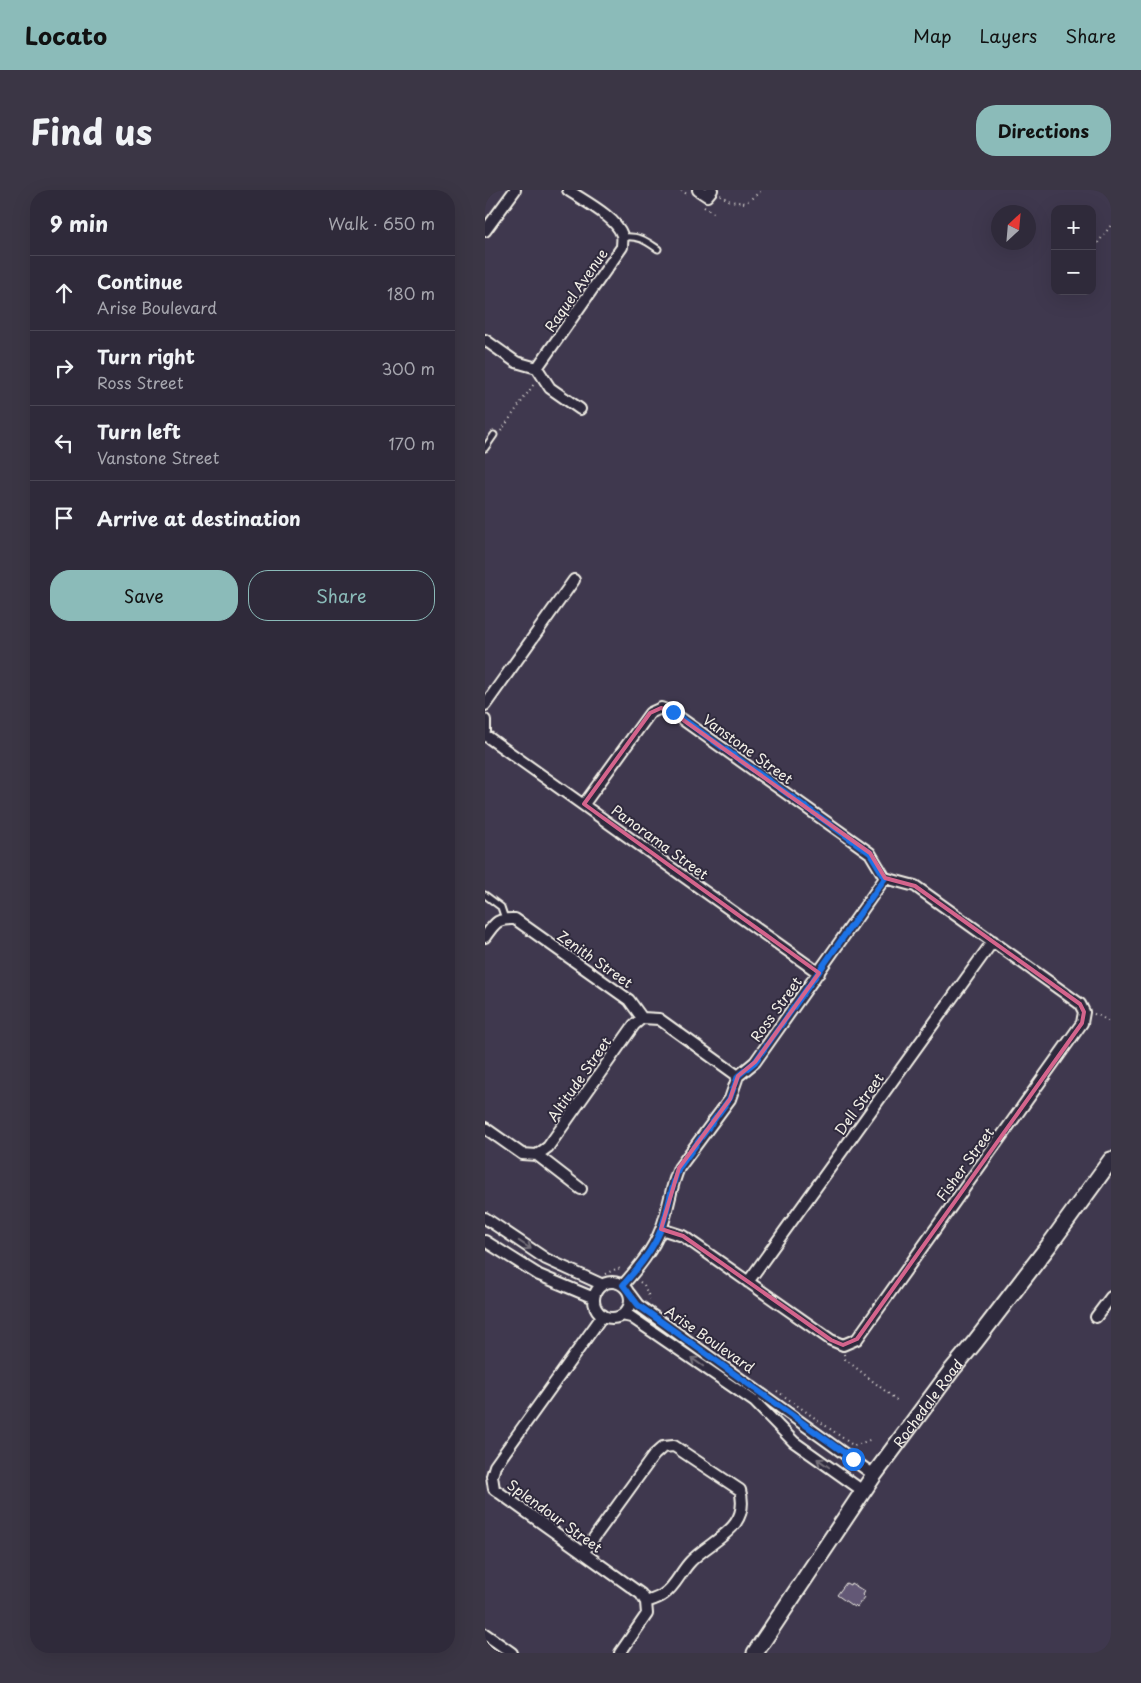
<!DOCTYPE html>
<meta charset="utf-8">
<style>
:root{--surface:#2f2a3a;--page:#3b3645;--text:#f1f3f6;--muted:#a7a7af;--line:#4a4654;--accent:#8bbbb9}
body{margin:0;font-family:"Playpen Sans",sans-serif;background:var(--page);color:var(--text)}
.controls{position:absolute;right:15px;top:15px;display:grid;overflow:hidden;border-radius:10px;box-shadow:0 5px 20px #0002}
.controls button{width:45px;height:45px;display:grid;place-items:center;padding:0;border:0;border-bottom:1px solid var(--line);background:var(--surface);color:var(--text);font:25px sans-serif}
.compass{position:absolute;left:506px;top:15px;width:45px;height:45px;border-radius:50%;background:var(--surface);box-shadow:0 5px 20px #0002;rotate:26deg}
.stop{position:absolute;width:15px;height:15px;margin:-11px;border:4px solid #1a73e8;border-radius:50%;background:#fff}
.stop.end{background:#1a73e8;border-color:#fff;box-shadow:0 1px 5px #0008}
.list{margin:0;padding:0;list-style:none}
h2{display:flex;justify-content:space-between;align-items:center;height:65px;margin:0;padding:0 20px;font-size:21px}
h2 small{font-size:16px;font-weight:400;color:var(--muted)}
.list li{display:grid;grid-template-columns:32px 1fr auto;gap:15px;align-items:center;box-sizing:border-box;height:75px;padding:0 20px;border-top:1px solid var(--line)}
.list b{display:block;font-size:19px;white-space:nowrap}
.list p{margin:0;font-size:16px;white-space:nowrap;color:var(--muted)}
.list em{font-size:16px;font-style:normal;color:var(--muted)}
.actions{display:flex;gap:10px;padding:15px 20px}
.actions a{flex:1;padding:11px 0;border:1px solid var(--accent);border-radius:20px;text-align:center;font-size:18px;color:var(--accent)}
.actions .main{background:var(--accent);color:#111}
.icon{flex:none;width:28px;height:28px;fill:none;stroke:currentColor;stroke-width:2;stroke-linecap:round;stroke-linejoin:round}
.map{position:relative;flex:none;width:626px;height:1463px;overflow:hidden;border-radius:20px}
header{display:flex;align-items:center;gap:30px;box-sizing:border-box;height:70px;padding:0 25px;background:var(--accent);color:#111}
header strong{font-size:24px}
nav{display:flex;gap:28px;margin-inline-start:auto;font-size:18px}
.intro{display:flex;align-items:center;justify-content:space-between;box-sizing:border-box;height:120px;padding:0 30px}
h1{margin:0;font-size:35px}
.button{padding:12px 22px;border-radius:20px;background:var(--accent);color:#111;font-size:18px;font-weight:700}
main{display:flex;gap:30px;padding:0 30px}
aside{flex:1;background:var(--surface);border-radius:20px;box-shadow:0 5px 20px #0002}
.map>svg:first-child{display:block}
.building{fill:#635976;stroke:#f4f1e8}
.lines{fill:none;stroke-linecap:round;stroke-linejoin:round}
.service-casing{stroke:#f4f1e8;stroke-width:9}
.minor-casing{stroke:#f4f1e8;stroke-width:14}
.secondary-casing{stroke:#f4f1e8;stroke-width:19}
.path{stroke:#f4f1e8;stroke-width:2;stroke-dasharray:1 4;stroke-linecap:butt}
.service{stroke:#2f2a3d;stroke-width:5}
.minor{stroke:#2f2a3d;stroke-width:10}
.secondary{stroke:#2f2a3d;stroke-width:15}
.oneway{stroke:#747079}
.route{stroke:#1a73e8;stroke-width:6}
.marked{fill:none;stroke:#d4648c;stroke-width:4;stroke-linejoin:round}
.labels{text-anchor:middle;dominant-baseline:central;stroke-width:4;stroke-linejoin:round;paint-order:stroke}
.street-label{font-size:14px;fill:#f4f1e8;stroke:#2f2a3d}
</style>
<header>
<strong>Locato</strong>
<nav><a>Map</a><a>Layers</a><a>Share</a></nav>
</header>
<div class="intro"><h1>Find us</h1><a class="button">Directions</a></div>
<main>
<aside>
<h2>9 min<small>Walk · 650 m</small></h2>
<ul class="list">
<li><svg class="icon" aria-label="ahead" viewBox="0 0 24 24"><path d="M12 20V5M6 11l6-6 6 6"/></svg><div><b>Continue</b><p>Arise Boulevard</p></div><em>180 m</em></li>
<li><svg class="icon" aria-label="right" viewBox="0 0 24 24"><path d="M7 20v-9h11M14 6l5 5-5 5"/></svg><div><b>Turn right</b><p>Ross Street</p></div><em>300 m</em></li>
<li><svg class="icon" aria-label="left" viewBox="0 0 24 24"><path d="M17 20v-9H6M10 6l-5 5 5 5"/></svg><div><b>Turn left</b><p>Vanstone Street</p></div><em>170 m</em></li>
<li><svg class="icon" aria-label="arrive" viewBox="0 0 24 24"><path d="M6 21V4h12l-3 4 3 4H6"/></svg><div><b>Arrive at destination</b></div></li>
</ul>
<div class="actions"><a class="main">Save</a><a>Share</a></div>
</aside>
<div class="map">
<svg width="626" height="1463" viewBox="0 0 626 1463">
<rect width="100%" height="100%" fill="#3f384e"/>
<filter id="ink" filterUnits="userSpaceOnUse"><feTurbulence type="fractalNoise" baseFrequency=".02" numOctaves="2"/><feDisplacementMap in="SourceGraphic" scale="10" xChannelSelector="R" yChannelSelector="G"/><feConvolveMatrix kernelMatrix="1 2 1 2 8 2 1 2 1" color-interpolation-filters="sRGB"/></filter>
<g filter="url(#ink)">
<path class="building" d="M361,1393L365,1395L366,1393L379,1401L377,1405L379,1407L372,1417L370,1415L369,1417L352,1405Z"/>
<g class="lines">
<g class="service-casing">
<path id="service" d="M138,47C153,45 161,51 173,59
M0,258L9,245
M0,705L16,717L20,729"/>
</g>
<g class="minor-casing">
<path id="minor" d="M213,0L222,6L227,0
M0,41L30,0
M0,150L31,172L52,178L65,198L95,219
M52,178L137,57C137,53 138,49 137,45C131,27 99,11 83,0
M0,515L89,390
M0,530V541
M0,545L334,783
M99,614L165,523L176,518L187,522L385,663L400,688
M0,747C10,733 12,728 30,729L144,810L157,828L174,829L253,886
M0,938L37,964L52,965L63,957L149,835L157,828
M52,965L96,999
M0,1028L61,1069L116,1094
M176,1039L198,1046L346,1150L358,1155L372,1149L597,833L599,822L595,814L430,696L400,688
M0,1051L54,1085L109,1108
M109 1110a18 18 0 1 1 36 0a18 18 0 1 1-36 0Z
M263,1092L508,751
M138,1095C153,1078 168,1060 176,1039C184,1019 185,998 194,978L245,909L253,886L270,872L400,688
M144,1103L153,1115L389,1285
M118,1125L10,1276L7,1286L9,1299L156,1404L161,1412L162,1424L135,1463
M137,1125L146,1127L270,1212L309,1252L378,1301
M611,1127L626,1107
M98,1363L169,1265L178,1257L189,1256L255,1300C266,1339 227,1349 206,1371C196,1381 190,1397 179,1404C174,1408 167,1410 161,1412
M0,1444L27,1463"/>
</g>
<g class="secondary-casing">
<g id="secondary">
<path id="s1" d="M270,1463L389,1285L466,1181L490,1152L565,1054L626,970"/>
</g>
</g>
<path class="path" d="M196,0L203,5
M235,5L245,11L260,13L278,0
M219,17L232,25
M607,61L626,35
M16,241L49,194
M609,824L615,826L626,833
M120,1084L133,1078L136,1080
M155,1092L159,1095L165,1109
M359,1164L360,1169L414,1212
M292,1201L369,1256L387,1249"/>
<use href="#service" class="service"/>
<use href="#minor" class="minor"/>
<use href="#secondary" class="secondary"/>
</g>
<defs><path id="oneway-shaft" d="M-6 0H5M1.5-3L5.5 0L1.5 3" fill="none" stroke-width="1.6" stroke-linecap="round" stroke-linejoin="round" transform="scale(1.25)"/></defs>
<g class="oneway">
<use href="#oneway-shaft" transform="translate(40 1055) rotate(34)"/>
<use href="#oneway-shaft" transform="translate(212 1172) rotate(-145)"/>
<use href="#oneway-shaft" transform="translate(338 1273) rotate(-145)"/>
</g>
</g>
<g class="lines" filter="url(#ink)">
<path class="route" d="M188,522L385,663L400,688L270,872L253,886L245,908L194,978C185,998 184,1019 176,1039C168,1060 153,1078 138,1095L153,1115L368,1269"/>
</g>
<path class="marked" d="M176,518L187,522L385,663L400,688L430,696L595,814L599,822L597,833L372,1149L358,1155L346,1150L198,1046L176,1039L194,978L245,909L253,886L270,872L334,783L99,614L165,523Z"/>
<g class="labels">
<g class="street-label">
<text transform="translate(91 100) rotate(-55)">Raquel Avenue</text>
<text transform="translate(263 559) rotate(36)">Vanstone Street</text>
<text transform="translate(175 652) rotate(36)">Panorama Street</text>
<text transform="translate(110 769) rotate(35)">Zenith Street</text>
<text transform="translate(291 819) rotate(-54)">Ross Street</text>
<text transform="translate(94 889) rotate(-55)">Altitude Street</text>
<text transform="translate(374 914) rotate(-54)">Dell Street</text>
<text transform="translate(480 974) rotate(-54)">Fisher Street</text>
<text transform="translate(225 1149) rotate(35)">Arise Boulevard</text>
<text stroke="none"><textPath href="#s1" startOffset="304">Rochedale Road</textPath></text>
<text transform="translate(70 1326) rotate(36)">Splendour Street</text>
</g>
</g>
</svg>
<div class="controls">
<button>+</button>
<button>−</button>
</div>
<svg class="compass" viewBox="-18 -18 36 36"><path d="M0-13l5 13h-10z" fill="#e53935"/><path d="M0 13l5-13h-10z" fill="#a7a7af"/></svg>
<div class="stop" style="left:368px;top:1269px"></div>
<div class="stop end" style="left:188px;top:522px"></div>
</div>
</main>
